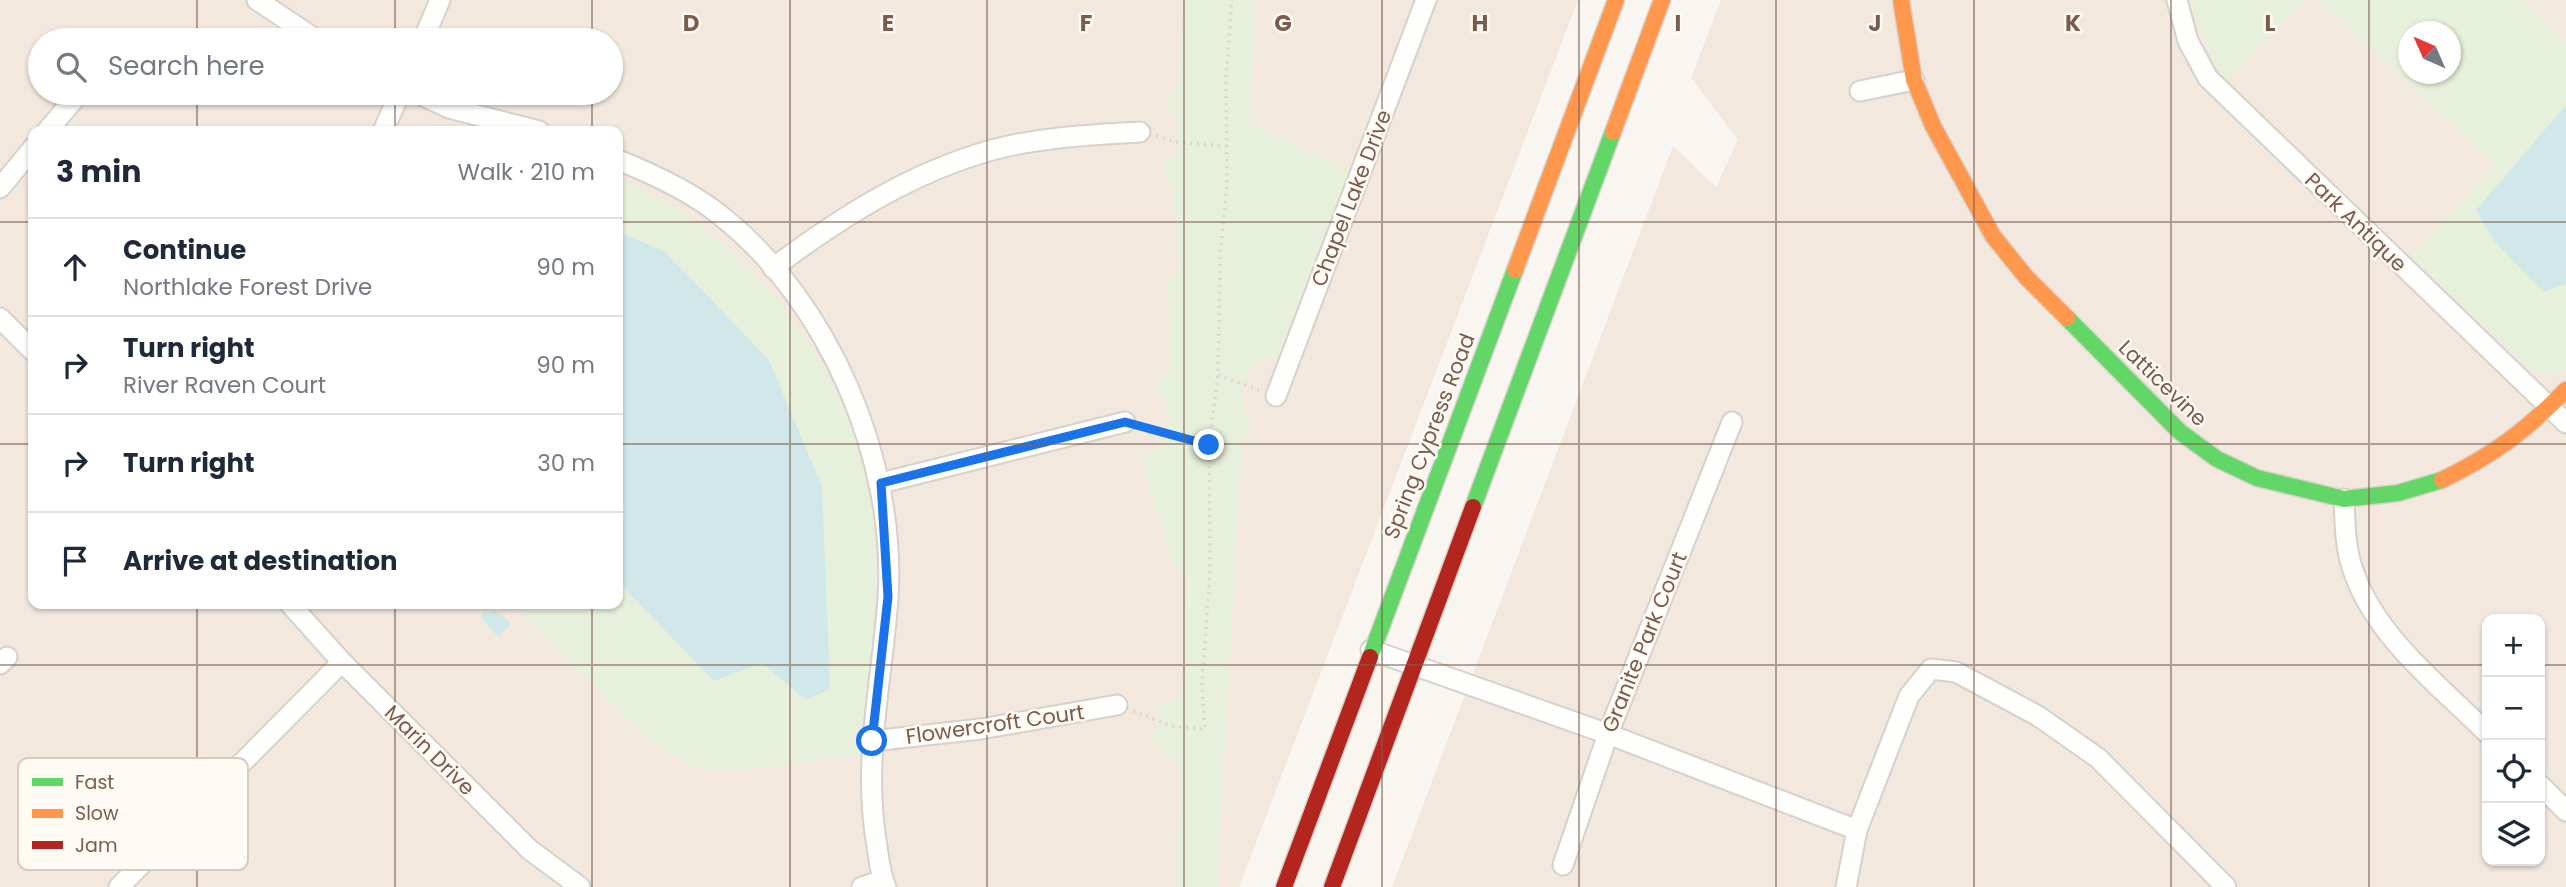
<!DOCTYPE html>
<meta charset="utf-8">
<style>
:root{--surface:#fff;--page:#f2f2f3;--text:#1f2937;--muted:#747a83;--line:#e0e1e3}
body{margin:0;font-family:Poppins,sans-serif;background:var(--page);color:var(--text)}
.controls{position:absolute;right:21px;bottom:21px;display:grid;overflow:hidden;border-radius:14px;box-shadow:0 2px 5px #0004}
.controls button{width:63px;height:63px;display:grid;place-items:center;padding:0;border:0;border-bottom:2px solid var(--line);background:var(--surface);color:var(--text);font:35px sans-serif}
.compass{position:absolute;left:2398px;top:21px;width:63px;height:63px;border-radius:50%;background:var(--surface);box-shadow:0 2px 5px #0004;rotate:315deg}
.stop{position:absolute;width:21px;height:21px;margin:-16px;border:5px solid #1a73e8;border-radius:50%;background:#fff}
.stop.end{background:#1a73e8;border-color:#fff;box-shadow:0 2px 7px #0008}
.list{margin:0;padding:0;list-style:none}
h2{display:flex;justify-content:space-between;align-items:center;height:91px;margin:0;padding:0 28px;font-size:30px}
h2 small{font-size:23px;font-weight:400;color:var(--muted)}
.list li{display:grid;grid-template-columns:46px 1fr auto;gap:21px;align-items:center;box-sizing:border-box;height:98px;padding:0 28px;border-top:2px solid var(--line)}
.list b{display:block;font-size:26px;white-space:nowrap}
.list p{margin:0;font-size:23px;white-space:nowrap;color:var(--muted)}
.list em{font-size:23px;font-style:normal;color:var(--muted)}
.icon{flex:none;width:38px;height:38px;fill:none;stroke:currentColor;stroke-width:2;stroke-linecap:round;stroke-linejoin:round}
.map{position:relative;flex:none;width:2566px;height:887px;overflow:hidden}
.search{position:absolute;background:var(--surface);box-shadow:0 2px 5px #0004;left:28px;top:28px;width:595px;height:77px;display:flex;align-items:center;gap:18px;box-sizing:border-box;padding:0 24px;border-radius:38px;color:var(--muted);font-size:26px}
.panel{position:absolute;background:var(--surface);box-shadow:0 2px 5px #0004;left:28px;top:126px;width:595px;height:483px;border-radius:14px}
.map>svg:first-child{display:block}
.residential{fill:#f2e8de;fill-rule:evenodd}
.green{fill:#e7f0db;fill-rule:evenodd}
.water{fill:#d0e8ea}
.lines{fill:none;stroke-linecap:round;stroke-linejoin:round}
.street-casing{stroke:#d7d1cb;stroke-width:23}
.fast-casing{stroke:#d9d2cb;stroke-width:19}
.slow-casing{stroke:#d9d2cb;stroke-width:19}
.jam-casing{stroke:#d9d2cb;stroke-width:19}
.path{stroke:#dcd5d0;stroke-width:3.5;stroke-dasharray:2 5;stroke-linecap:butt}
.street{stroke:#fefefd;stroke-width:19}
.fast{stroke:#63d668;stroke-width:16}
.slow{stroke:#ff974d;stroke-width:16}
.jam{stroke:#b3261e;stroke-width:16}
.route{stroke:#1a73e8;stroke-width:9}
.grid{fill:none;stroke:#7a5c4d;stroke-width:2;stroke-opacity:0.55}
.labels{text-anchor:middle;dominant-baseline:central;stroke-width:5;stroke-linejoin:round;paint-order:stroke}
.street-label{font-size:21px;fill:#7a5c4d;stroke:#fffaf3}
.key{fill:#fffaf3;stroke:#d7cbc1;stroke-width:2}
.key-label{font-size:19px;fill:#7a5c4d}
.grid-label{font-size:23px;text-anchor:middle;font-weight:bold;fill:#7a5c4d;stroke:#fffaf3;stroke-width:5;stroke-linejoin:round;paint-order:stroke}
</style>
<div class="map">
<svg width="2566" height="887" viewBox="0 0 2566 887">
<rect width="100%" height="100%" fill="#f9f5f0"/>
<path class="residential" d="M0,0H1578L1239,887H0ZM40,40H611V93H40ZM33,131H618V604H33Z
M1721,0H2566V887H1392L1673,146L1716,187L1738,140L1691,78ZM2408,32H2450V74H2408ZM2487,619H2540V861H2487Z"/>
<path class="green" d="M1185,0H1256L1250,123L1350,171L1284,349C1276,360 1266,359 1256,366C1233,382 1241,408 1252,428L1242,445L1217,887H1175L1181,768L1149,738L1156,728L1157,706L1182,698L1187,580L1173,564L1140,458C1171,446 1180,412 1153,389L1170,372L1168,280L1179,271L1173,189L1160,168L1177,150V119L1164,102L1177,88Z
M2192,0H2306L2226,82C2210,55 2198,31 2192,0Z
M2318,0H2523L2566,43V368L2559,376L2535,373L2410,257L2495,165ZM2408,32H2450V74H2408Z
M618,178C764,243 868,388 875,550C879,619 865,687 860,755L755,769L700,770L660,749L623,716L513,604H618Z"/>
<path class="water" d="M2566,105V284L2544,292L2495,242L2476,210Z
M618,232L664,251L769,360L822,487L830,689L806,700L762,663L714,681L618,582Z
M494,610L508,620L510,625L498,637L481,617L484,612L487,614Z"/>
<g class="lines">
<g class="street-casing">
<path id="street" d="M257,0L317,40
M2177,0L2188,41L2208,78L2566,423
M423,40L440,0
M1860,91L1914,80
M417,93L449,108L539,131
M47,131L76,97
M383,131L400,93
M618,160C653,174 690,191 720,215C829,301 897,461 888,599C882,682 862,762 877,846C879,860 880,874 886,887
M0,188L33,148
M773,268C841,217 910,173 992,150C1040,137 1091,135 1140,132
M0,318L33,351
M1276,396L1426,0
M881,483L1125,422
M2344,499C2345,523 2345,550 2354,573C2377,638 2440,686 2487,733
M290,604L342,662L530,850L580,887
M1371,650L1608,734L1857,830
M0,664L7,657
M872,741L981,729L1117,705
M2540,785L2566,811
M1563,865L1608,734L1732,422
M119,887L342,662
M862,887L883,880
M1846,887L1857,830L1909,696L1931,669L1956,672L2038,716L2098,758L2226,887"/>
</g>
<g class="fast-casing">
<path id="fast" d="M2067,318L2180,432L2217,459L2257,478L2344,499L2398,493L2442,480
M1473,507L1613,132
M1370,657L1515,270"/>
</g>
<g class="slow-casing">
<path id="slow" d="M1901,0L1914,80L1933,126L1993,236L2026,277L2067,318
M1613,132L1662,0
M1515,270L1616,0
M2442,480C2495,454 2524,432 2566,390"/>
</g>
<g class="jam-casing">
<path id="jam" d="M1284,887L1370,657
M1332,887L1473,507"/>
</g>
<path class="path" d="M1156,136L1175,142L1227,146
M1218,375L1259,390
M1141,426L1209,445
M1133,711L1172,726L1205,729L1202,685L1210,570L1209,445L1218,375L1220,254L1227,185L1226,76L1232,0"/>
<use href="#street" class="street"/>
<use href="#fast" class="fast"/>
<use href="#slow" class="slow"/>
<use href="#jam" class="jam"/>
</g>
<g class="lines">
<path class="route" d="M872,741L888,597L881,483L1125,422L1209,445"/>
</g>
<path class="grid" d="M197,0V40M395,0V40M592,0V40M790,0V887M987,0V887M1184,0V887M1382,0V887M1579,0V887M1776,0V887M1974,0V887M2171,0V887M2369,0V887M197,93V131M395,93V131M592,93V131M0,222H33M618,222H2566M0,444H33M618,444H2566M197,604V887M395,604V887M592,604V887M0,665H2487M2540,665H2566"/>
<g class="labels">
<g class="street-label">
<text transform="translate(1351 198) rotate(-69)">Chapel Lake Drive</text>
<text transform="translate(2356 222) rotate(44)">Park Antique</text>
<text transform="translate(2163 383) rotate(44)">Latticevine</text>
<text transform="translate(1429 436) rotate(-69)">Spring Cypress Road</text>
<text transform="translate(1644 642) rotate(-68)">Granite Park Court</text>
<text transform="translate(995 724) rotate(-8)">Flowercroft Court</text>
<text transform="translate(430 750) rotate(45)">Marin Drive</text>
</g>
</g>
<rect x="18" y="758" width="230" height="112" rx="10" class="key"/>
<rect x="32" y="778" width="31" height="8" fill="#63d668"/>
<rect x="32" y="809" width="31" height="9" fill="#ff974d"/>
<rect x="32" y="841" width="31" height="8" fill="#b3261e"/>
<g class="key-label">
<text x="75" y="789">Fast</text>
<text x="75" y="820">Slow</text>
<text x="75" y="852">Jam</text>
</g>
<g class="grid-label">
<text x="691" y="31">D</text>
<text x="888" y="31">E</text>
<text x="1086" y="31">F</text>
<text x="1283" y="31">G</text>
<text x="1480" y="31">H</text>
<text x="1678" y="31">I</text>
<text x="1875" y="31">J</text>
<text x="2073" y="31">K</text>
<text x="2270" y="31">L</text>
</g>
</svg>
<div class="controls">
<button>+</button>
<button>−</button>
<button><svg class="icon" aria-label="locate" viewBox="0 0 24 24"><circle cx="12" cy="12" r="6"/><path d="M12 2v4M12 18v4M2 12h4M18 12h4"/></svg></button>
<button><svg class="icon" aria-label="layers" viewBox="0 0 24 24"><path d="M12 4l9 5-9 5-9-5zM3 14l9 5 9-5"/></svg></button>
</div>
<svg class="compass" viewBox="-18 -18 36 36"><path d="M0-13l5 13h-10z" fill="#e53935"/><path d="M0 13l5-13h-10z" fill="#747a83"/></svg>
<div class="stop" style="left:872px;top:741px"></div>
<div class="stop end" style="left:1209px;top:445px"></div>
<div class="search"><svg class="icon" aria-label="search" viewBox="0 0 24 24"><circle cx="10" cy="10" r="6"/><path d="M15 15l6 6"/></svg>Search here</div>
<section class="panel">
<h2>3 min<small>Walk · 210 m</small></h2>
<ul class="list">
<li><svg class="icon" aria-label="ahead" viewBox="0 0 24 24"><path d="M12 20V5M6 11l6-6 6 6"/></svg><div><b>Continue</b><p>Northlake Forest Drive</p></div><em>90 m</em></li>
<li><svg class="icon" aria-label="right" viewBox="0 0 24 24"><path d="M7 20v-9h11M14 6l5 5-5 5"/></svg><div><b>Turn right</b><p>River Raven Court</p></div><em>90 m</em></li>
<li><svg class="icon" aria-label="right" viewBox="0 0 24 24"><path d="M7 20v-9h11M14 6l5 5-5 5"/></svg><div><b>Turn right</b></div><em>30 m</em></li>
<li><svg class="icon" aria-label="arrive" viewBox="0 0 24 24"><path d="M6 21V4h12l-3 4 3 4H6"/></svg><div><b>Arrive at destination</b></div></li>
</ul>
</section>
</div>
